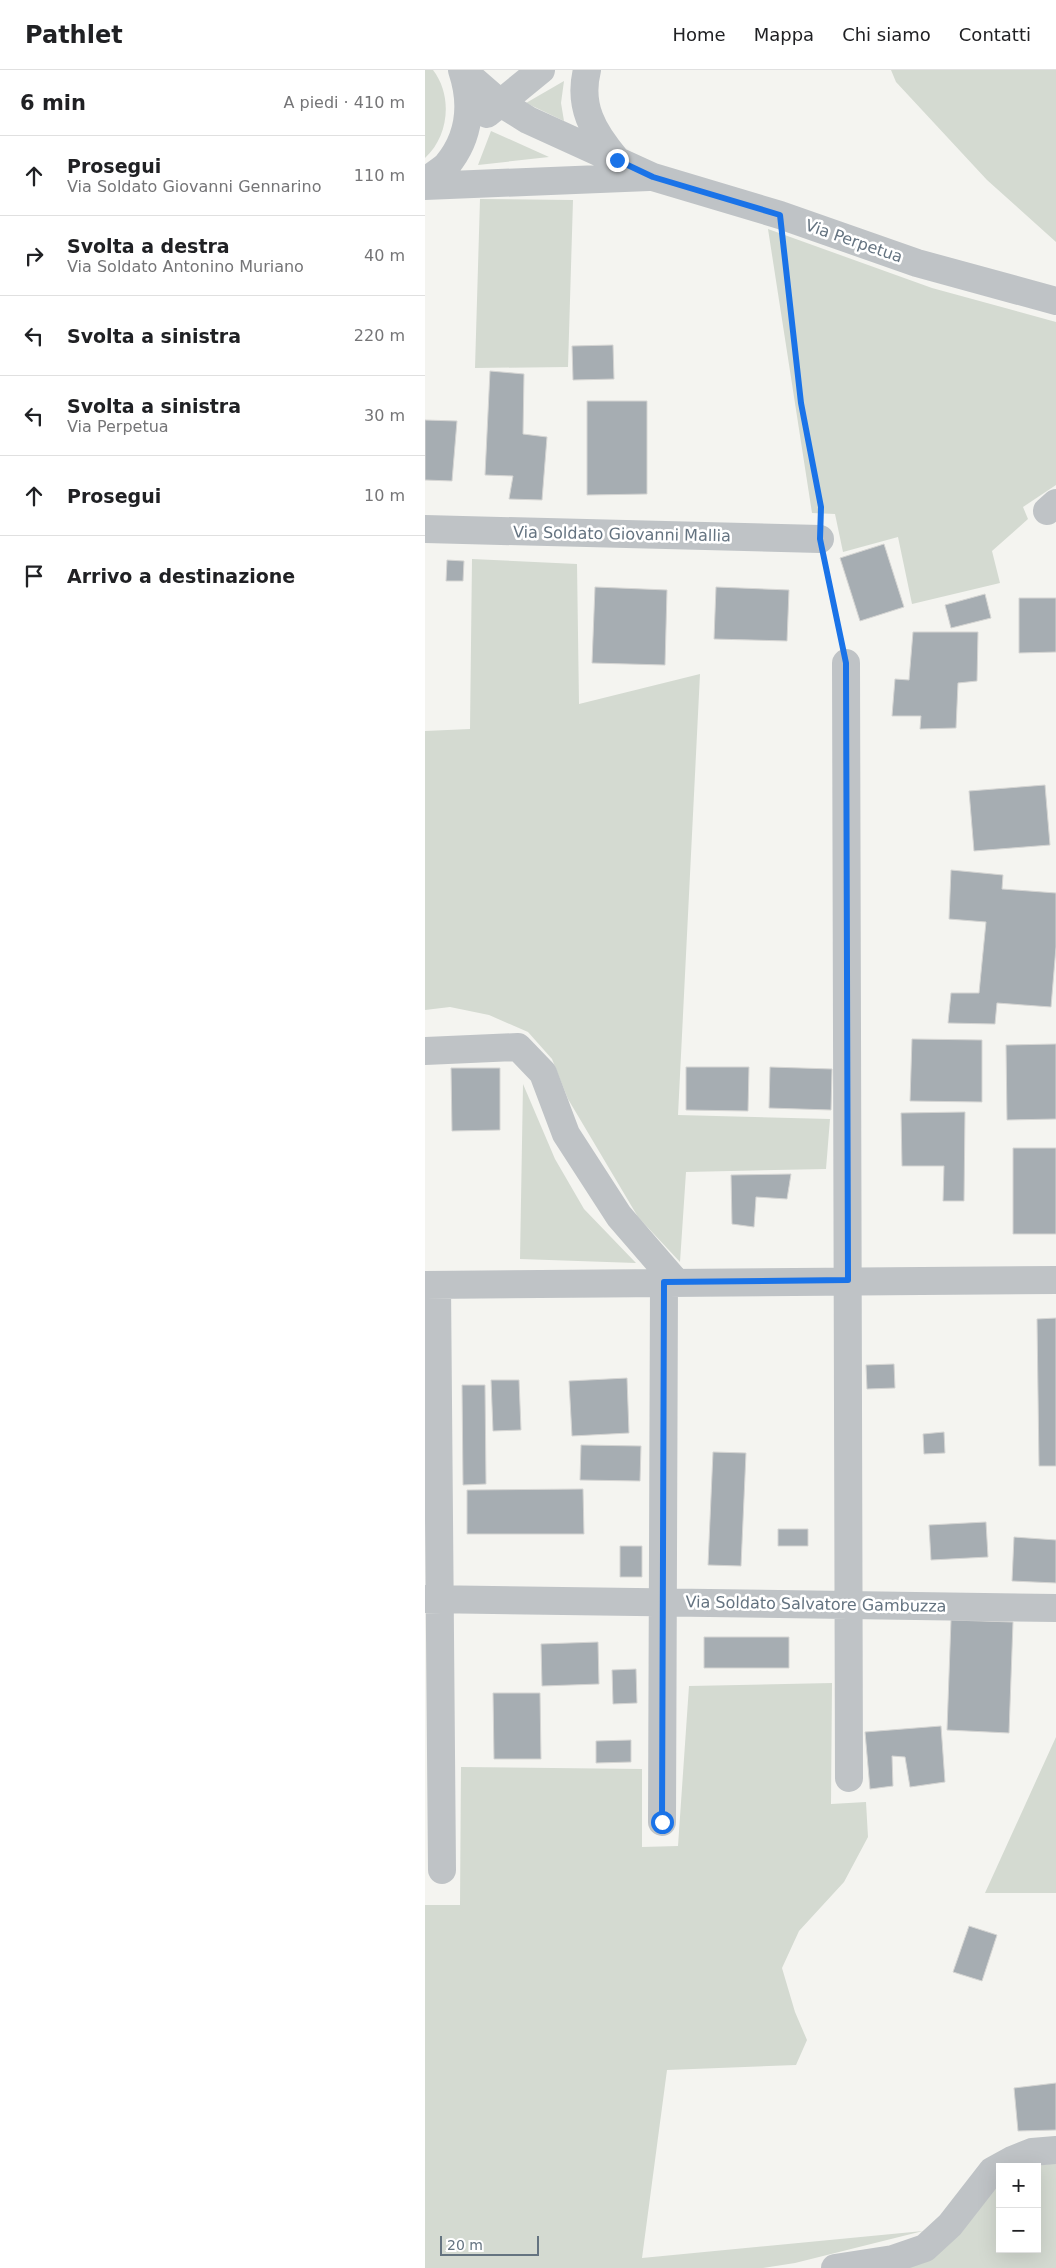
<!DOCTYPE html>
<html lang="it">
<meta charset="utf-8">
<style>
:root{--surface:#fff;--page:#f6f6f6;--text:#202124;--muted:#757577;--line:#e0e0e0}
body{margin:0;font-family:"DejaVu Sans",sans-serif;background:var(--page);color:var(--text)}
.controls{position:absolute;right:15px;bottom:15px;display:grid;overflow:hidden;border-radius:0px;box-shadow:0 5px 20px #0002}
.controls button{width:45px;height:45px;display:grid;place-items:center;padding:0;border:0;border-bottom:1px solid var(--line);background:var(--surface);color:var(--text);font:25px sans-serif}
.scale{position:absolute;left:15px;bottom:12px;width:99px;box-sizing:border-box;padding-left:5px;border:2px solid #647380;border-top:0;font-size:14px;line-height:18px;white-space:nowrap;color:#647380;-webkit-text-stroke:4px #fff;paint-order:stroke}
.stop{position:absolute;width:15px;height:15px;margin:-11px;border:4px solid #1a73e8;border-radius:50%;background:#fff}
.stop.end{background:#1a73e8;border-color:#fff;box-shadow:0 1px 5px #0008}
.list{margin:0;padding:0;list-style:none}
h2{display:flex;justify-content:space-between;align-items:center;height:65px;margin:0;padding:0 20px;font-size:21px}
h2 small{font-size:16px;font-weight:400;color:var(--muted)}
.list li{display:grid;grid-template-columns:32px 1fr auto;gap:15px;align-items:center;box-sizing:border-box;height:80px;padding:0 20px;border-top:1px solid var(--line)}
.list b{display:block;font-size:19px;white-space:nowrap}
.list p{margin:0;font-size:16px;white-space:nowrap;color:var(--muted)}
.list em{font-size:16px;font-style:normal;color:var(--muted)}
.icon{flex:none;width:28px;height:28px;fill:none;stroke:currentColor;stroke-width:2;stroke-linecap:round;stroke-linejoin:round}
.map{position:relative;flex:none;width:631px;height:2198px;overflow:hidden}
header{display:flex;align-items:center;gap:30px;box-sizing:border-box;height:70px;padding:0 25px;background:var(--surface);border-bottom:1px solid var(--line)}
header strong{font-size:24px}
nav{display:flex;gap:28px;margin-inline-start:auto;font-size:18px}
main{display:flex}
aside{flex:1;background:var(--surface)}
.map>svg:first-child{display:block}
.green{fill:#d4dad1}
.building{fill:#a6adb2;stroke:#d5d5d3}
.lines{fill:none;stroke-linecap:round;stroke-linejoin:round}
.path{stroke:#b9bbbd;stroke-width:3;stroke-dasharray:2.5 2.5;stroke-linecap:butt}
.minor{stroke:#bfc3c6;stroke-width:28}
.route{stroke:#1a73e8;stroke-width:6}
.labels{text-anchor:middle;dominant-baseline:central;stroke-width:5;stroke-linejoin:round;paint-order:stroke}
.street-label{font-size:16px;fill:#647380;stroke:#fff}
</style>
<header>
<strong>Pathlet</strong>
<nav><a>Home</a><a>Mappa</a><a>Chi siamo</a><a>Contatti</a></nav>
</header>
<main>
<aside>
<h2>6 min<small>A piedi · 410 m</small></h2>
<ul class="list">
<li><svg class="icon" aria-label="ahead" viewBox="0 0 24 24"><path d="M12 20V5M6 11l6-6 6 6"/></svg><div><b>Prosegui</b><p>Via Soldato Giovanni Gennarino</p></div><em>110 m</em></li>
<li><svg class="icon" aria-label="right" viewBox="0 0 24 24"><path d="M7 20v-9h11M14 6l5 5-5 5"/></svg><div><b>Svolta a destra</b><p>Via Soldato Antonino Muriano</p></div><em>40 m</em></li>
<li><svg class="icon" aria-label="left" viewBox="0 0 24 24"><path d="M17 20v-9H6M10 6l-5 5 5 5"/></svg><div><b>Svolta a sinistra</b></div><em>220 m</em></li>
<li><svg class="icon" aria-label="left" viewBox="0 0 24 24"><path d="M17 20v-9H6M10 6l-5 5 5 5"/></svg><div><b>Svolta a sinistra</b><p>Via Perpetua</p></div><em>30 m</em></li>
<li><svg class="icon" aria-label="ahead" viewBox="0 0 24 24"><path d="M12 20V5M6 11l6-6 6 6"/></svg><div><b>Prosegui</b></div><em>10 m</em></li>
<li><svg class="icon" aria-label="arrive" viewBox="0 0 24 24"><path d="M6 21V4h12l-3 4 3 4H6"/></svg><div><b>Arrivo a destinazione</b></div></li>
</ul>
</aside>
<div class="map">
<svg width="631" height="2198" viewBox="0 0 631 2198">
<rect width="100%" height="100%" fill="#f4f4f0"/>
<path class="green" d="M0,0H8C28,26 24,66 0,88Z
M466,0H631V172L562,110L471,12Z
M139,11L136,33L139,51L101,33Z
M66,61L124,87L53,95Z
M55,129L148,130L143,297L50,298Z
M343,159L507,218L631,252V415L598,437L603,449L567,481L575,513L487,534L473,467L418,482L410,444L387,443Z
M47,489L152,494L154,634L275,604L253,1045L405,1049L401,1099L261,1102L255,1192L213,1147L143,1029L127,989L103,962L64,945L25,937L0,940V661L45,659Z
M98,1014L130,1089L159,1139L211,1193L95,1189Z
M407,1613L406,1734L441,1732L443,1767L419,1812L374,1861L357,1898L370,1942L382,1970L371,1995L242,2000L217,2188L498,2161L370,2193L338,2198H0V1835H35L36,1697L217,1699V1777L253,1776L264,1616Z
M631,1667V1823H560Z
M631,2093V2198H468L575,2111V2179H612V2097H604Z"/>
<path class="building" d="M188,275L189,309L148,310L147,276Z
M65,301L99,304L98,364L122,367L117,430L84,429L88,406L60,405Z
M162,331H222V424L162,425Z
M0,350L32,351L27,411L0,410Z
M459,474L479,537L435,551L415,488Z
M22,490L39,491L38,511H21Z
M170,517L242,520L240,595L167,593Z
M291,517L364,520L362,571L289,569Z
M560,524L566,548L526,558L520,535Z
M594,528H631V582L594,583Z
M488,562H553L552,611L533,613L531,658L495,659L496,646H467L470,609L484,610Z
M620,715L625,775L549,781L544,721Z
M526,800L578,805L577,819L631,823V877L626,937L572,933L570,954L523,953L526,923H554L561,852L524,849Z
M487,969L557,970V1032L485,1031Z
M631,974V1049L582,1050L581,975Z
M261,997H324L323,1041L261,1040Z
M345,997L407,999L406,1040L344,1038Z
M26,998H75V1060L27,1061Z
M540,1042L539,1131H518L519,1096H477L476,1043Z
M588,1078H631V1164H588Z
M366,1104L362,1129L331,1127L329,1157L307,1154L306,1105Z
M631,1248V1396H614L612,1249Z
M469,1294L470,1318L442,1319L441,1295Z
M202,1308L204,1363L147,1366L144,1311Z
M66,1310H94L96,1360L68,1361Z
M37,1315H60L61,1414L38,1415Z
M519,1362L520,1383L499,1384L498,1364Z
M156,1375L216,1376L215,1411L155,1410Z
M288,1382L321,1383L316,1496L283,1495Z
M158,1419L159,1464H42V1420Z
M561,1452L563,1487L506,1490L504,1455Z
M353,1459H383V1476H353Z
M589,1467L631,1470V1513L587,1511Z
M195,1476H217V1507H195Z
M526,1550L588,1552L584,1663L522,1660Z
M279,1567H364V1598H279Z
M173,1572L174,1614L117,1616L116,1574Z
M211,1599L212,1633L188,1634L187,1600Z
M68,1623H115L116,1689H69Z
M516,1656L520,1712L485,1717L480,1687L467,1686L468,1716L445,1719L440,1662Z
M206,1670V1692L171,1693V1671Z
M544,1856L572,1865L557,1911L528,1902Z
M631,2013V2060L593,2061L589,2018Z"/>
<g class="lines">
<path class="path" d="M359,178L376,333L396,439
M401,499L415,564"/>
<path class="minor" d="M37,0L74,32L103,50L228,107L355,145L492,193L631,231
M162,0C153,36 168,62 191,89
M62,44L116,0
M0,111C7,106 16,101 22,95C45,67 48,33 37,0
M0,116L224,107
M622,441L631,433
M0,459L395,469
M421,593L424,1708
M0,981L93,977L118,1003L141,1064L194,1146L251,1212
M0,1215L631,1210
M12,1215L17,1800
M0,1529L631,1538
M237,1752L239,1212
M410,2198L468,2189L500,2178L525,2155L567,2101L587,2090L607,2082L631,2080"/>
</g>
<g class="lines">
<path class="route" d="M192,90L228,107L355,145L376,333L396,437L395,469L421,593L423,1210L239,1212L237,1752"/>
</g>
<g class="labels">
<g class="street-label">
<text transform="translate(429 171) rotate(19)">Via Perpetua</text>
<text transform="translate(197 464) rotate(1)">Via Soldato Giovanni Mallia</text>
<text transform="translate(391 1534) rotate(1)">Via Soldato Salvatore Gambuzza</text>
</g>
</g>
</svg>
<div class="controls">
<button>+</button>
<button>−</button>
</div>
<div class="scale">20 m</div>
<div class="stop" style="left:237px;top:1752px"></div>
<div class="stop end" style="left:192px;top:90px"></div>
</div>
</main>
